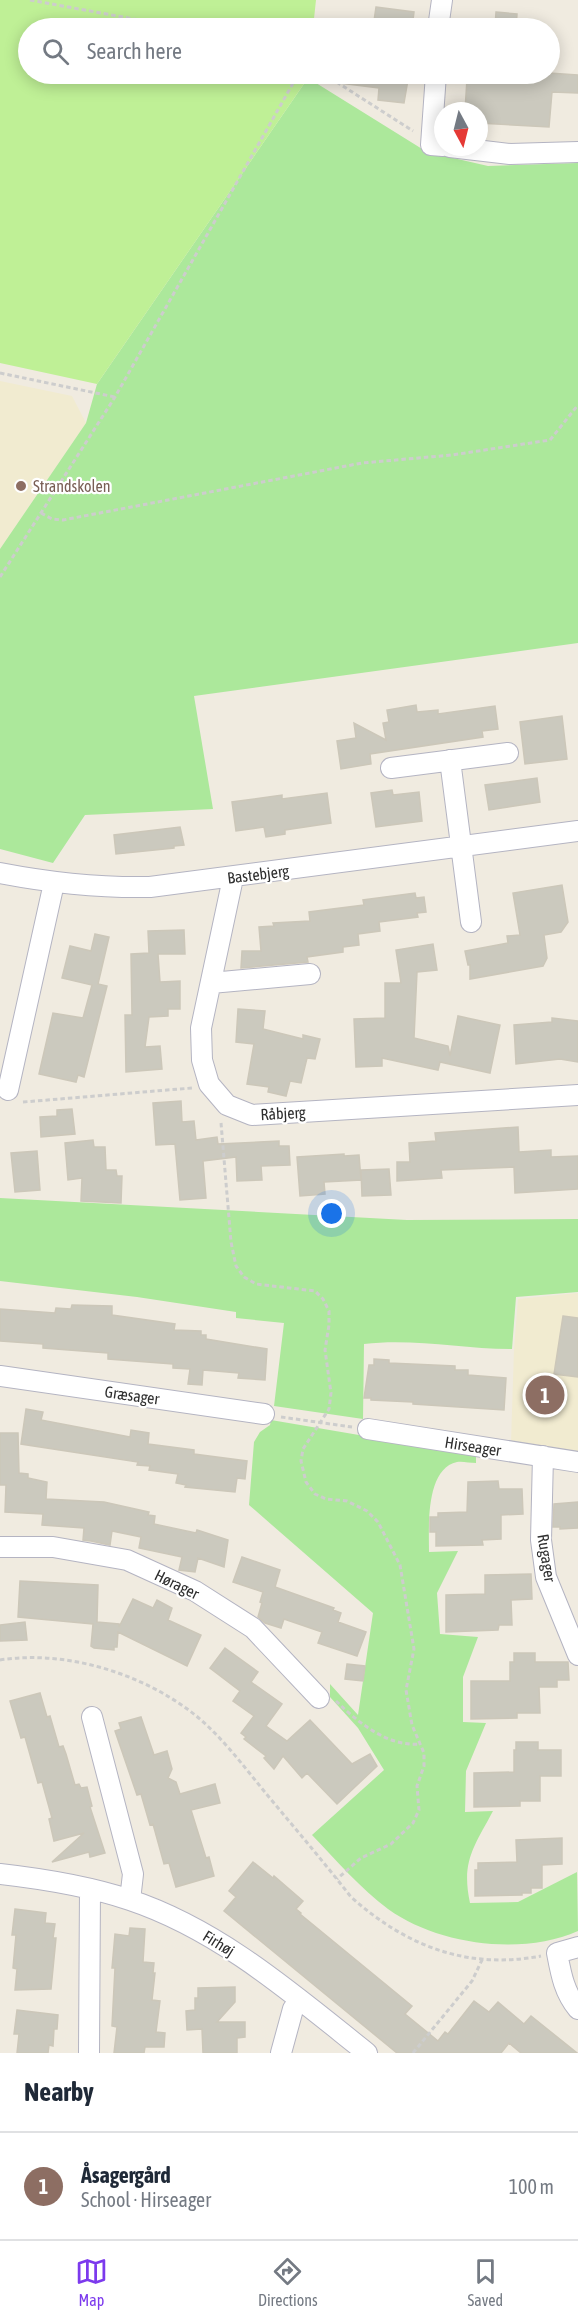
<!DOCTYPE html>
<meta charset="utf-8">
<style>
:root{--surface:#fff;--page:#f6f6f7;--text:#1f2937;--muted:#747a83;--line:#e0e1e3;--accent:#7c3aed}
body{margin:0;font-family:"Asap Condensed",sans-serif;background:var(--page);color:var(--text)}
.compass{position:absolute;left:434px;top:102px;width:54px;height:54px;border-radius:50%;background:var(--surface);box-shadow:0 3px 15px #0003;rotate:173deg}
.you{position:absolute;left:332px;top:1214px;width:21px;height:21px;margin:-15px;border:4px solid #fff;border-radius:50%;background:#1a73e8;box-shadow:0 0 0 9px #1a73e833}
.badge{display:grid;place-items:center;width:39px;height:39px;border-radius:50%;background:var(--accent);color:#fff;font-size:20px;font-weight:700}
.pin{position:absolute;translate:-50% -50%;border:3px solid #fff;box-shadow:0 2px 6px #0006}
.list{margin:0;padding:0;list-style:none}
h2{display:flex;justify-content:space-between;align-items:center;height:78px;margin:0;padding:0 24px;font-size:26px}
h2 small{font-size:20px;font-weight:400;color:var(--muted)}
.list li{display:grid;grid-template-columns:39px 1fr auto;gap:18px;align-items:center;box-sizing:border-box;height:108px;padding:0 24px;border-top:2px solid var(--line)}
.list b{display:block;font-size:22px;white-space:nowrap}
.list p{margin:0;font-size:20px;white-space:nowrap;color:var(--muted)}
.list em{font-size:20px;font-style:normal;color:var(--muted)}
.icon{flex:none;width:33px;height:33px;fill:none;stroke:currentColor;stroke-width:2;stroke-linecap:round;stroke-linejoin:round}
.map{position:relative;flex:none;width:578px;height:2053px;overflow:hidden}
.search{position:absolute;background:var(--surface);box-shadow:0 3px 15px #0003;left:18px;right:18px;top:18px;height:66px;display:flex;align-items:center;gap:15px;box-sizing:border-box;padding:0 21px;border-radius:33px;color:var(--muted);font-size:22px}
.sheet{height:186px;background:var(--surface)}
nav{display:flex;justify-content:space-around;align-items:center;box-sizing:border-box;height:84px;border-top:2px solid var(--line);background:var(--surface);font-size:16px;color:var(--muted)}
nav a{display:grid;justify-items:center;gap:3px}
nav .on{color:var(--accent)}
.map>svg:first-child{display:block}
.education{fill:#f1ebd0}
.green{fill:#ace89b}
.pitch{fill:#bff096}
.building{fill:#cbc9be;stroke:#ccc7b9;stroke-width:1.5}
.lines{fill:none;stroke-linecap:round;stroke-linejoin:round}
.minor-casing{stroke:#b4b4c2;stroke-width:22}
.path{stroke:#cdcdcd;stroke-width:3;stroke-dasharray:4.5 3;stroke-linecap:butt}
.minor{stroke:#fff;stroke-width:20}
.education-dot{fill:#8d6e63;stroke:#fff;stroke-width:2}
.labels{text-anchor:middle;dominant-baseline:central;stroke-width:4.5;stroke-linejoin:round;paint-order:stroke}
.education-label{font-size:16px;fill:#785e54;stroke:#fff;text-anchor:start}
.street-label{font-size:16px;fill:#2e2e2e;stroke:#fff}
</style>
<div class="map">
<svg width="578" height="2053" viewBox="0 0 578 2053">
<rect width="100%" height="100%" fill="#f0ebe0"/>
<path class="education" d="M0,381L72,396L86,423L0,549Z
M578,1293V1453L511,1442L514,1349L518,1299Z"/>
<path class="green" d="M308,78L427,152L488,166L578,163V643L194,696L213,809L85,815L53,863L0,849V549L86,423L97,384Z
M0,1198L407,1220L578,1219V1292L516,1297L512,1349C463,1349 413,1338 364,1344L363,1419L274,1406L284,1323L236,1318V1312L137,1297L0,1281Z
M271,1420L476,1455V1463C470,1463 462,1461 457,1462C425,1469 429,1528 429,1552L458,1551L437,1593L440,1634L478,1637L463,1677V1722L486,1723L466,1771L465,1812L493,1811C474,1847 461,1861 470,1903L518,1902L577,1872L578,1931C522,1956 438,1945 388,1909C362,1890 335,1859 312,1835L384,1770L358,1728L330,1697V1684L358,1715L373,1613L249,1505L254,1442L260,1432L270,1425Z"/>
<path class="pitch" d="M0,0H316L313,28H28V74H309L308,78L97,384L0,363Z"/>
<path class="building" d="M376,7L414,12L412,28H373Z
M496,12L517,14L516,28H495Z
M549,73L578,75V93L552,92L549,127L479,123V111H465L467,79L521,83V74Z
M340,74H409L404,103L378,100L379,88L340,83Z
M416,705L417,712L438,710V714L495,706L498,729L482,731L483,737L370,754L371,764L341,769L337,741L356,738L354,723L386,740L383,723L389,722L387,710Z
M562,716L567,759L525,764L520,722Z
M537,778L540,802L489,810L485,785Z
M392,790L393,795L419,792L422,821L376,827L371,793Z
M327,793L331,823L285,830V834L266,837L264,827L236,831L232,802L282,795V799Z
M180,827L184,845L174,846V848L116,854L114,835Z
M562,885L568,922L561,932L544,935L547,958L543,966L470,979V965H468L465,951L508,943L507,936L520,935L513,893Z
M415,893L416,898L424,897L426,912L417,913L418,917L379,922L380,931L358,934L359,945L343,947V952L307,957L308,962L241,968L242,951H261L259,927L274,926L273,923L310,921L309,912L364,905L363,900Z
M184,930L185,954H158L160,982L180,981V1009H168V1016L149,1017L145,1047L160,1046L162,1069L126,1072L125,1015H132L131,954L149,953L148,931Z
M95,934L109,937L98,984L107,986L84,1077L78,1075L76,1082L39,1074L53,1013L83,1018L92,985L62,978L70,946L91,951Z
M433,944L437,970L417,972L414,1038L448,1046L450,1056L458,1016L500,1025L490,1073L440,1062L438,1070L382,1058V1066L356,1067L354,1019L385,1018V983H401L396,950Z
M238,1009L265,1011L263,1029L303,1039V1035L320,1039L315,1059L307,1058L301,1083L290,1081L286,1096L268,1092L269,1087L247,1084L254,1044L236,1042Z
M552,1018L578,1021V1062L560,1059L516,1064L514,1025L552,1022Z
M181,1101L182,1122L194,1121L196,1140L217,1137L218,1144L279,1141V1146H289L290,1165L261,1166L262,1180L237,1181L236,1157L203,1161L206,1198L180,1200L175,1144L156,1145L153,1103Z
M72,1109L75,1134L41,1137L40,1117L57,1116V1110Z
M518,1127L519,1152L551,1150V1157L578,1156V1189L515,1193L514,1167L441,1170L442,1178L397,1181V1162H410L409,1143L436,1141L435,1133Z
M93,1140L94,1147H105L106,1170H116L117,1176H122L121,1203L81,1201L82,1178L68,1180L65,1143Z
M37,1151L40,1190L15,1192L11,1153Z
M344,1154V1156L359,1155L361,1180L324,1182L325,1194L300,1196L297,1157Z
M389,1169L391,1195L362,1196L361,1170Z
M72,1305L112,1306V1315L175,1324L174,1330L201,1331V1335H206V1339L267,1349L265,1380L238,1378L239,1373L203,1370L202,1385L188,1384L190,1369L173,1368V1364L108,1359V1353L43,1348V1344L0,1341V1309L55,1313L56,1308L71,1309Z
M563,1316L578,1318V1377L554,1374Z
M374,1359L389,1360V1363L455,1366V1370H468V1375L506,1378L504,1410L413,1404V1402L371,1400V1398H364L369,1365H374Z
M26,1409L43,1412L41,1420L130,1437L131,1430L149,1433L148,1444L194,1450V1454L247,1461L245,1479L237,1478L235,1492L185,1487L186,1485L176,1483L178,1474L149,1470L150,1466L137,1465L138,1462L21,1444Z
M0,1433H18L19,1473L28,1474V1478L47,1482L46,1499L104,1502L149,1512L148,1515L155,1516L154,1524L196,1533L197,1530L228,1540L224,1567L198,1558L195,1572L179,1570L182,1557L139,1548L141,1537L112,1531L110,1545L91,1541L83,1540L84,1528L42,1525L43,1514L5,1512L6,1485H0Z
M498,1481L499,1489H522L523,1514L501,1515V1539L482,1540L483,1545L436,1546V1532H430V1517H438V1513L467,1512L468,1482Z
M578,1502V1528L560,1529V1527H553L554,1504Z
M242,1557L280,1570L275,1587L334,1608L333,1610L341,1613L338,1622L366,1632L357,1656L318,1643L322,1632L284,1619L281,1628L265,1623L258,1617L262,1603L260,1602L263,1592L233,1582Z
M531,1574L532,1599L511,1600L512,1625H499L498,1630L446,1632V1595L485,1594V1575Z
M20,1581L98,1585L97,1622L119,1624V1627L133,1599L153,1608L157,1600L172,1608L168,1620L201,1635L187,1666L118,1632L117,1647H114V1650L94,1648L91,1646L93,1624L18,1617Z
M25,1622L27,1640L0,1641V1625Z
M225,1648L258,1672L251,1682L282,1704L266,1726L287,1741L310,1720L352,1764L370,1754L377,1766L337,1804L307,1773L302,1778L283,1756L274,1769L264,1758L266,1756L244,1739L246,1737L241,1733L254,1716L233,1701L240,1691L210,1668Z
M514,1653H535V1662H568L569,1680H557V1687H539L540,1713H517V1718L471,1719V1681H510V1662H514Z
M347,1664L365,1666L363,1681L345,1679Z
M40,1693L47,1717L50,1716L59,1747L63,1746L66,1754L75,1785L79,1784L81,1788L87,1787L92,1806L90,1807L105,1853L90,1857L89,1852L52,1862L84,1833L54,1841L49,1819L52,1818L42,1782L38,1783L25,1737L21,1738L10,1701Z
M141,1717L154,1755L167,1751L172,1769L168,1778L176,1782L180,1794L215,1784L220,1803L191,1810L206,1858L209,1857L214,1876L176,1887L169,1863L164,1864L153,1824L150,1825L141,1794L137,1795L115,1731L121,1729L119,1723Z
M516,1742H538V1750H561V1776H540V1801H520V1806L474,1807V1773L514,1772V1750H516Z
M562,1838V1864L542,1865V1888H531V1893H522V1895L475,1896V1870H478V1863L517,1862L516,1840Z
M253,1862L273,1878L274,1876L303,1901L296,1909L301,1913L300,1914L412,2006L405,2014L438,2041L445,2032L448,2034L474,2001L489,2012L498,2002L524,2024L531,2016L577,2053H521L509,2043L501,2053H397L224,1911L236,1897L229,1891Z
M15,1909L46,1913L45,1923L55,1924L53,1938H56L51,1989L15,1990L17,1969L13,1968L16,1935H12Z
M130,1928L145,1929L143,1962L154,1963L153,1973H155L152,2000L160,2001L156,2032L165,2033L164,2047H145L144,2053H114L117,2027L112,2026L115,1968H112L115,1934L129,1936Z
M235,1987V2002L217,2022H245V2037L237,2038V2053H203L202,2029L187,2030L186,2011L195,2010V1998H198V1988Z
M17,2010L58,2015L57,2029H54L53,2046L49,2045L48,2053H17L19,2034H14Z"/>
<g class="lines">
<g class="minor-casing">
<path id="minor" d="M438,28L442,0
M436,74L431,145L443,146
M450,147L510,154L578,152
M450,760L471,922
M391,768L508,753
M0,873C52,883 98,888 150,887L578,831
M233,878L201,1028L202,1060L209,1084L227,1105L252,1115L578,1095
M211,983L310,974
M8,1090L54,883
M0,1376L264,1414
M368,1429L578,1462
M543,1456L541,1540L546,1577L578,1655
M0,1547H53L127,1560L195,1591L253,1628L319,1698
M92,1717L133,1874L130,1900
M0,1874C44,1879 88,1886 130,1900C220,1930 294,1995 367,2053
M578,1947L557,1953C561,1974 564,1992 578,2009
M89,2053L90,1889
M281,2053L293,2009L300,2000"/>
</g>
<path class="path" d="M30,0L183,28
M280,74L295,78
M324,74L413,131
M0,373L115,397
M41,513L52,519L63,520L362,463L452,455L550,440L578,405
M0,577L115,397L296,78L304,74
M23,1102L192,1088
M221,1123L231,1242L236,1266L244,1277L256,1284L315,1291L323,1299L329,1311V1325L325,1350L331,1393L329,1409L303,1449L301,1461L306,1482L315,1494L326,1499L347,1501L367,1511L378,1522L400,1565L414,1649L406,1690L412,1725L424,1753V1766L417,1786L419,1810L413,1823L391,1844L361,1858L337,1879
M281,1417L352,1427
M0,1660C64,1650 138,1672 190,1711C219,1733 241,1763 264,1791C293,1826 323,1861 351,1897C406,1946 467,1970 541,1956
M336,1701C358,1722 387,1747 420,1744
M413,2053L472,1981L482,1960"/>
<use href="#minor" class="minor"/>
</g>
<circle class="education-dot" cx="21" cy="486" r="6"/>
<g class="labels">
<g class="education-label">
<text x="33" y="486">Strandskolen</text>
</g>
<g class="street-label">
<text transform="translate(258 874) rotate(-7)">Bastebjerg</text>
<text transform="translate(283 1113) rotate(-3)">Råbjerg</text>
<text transform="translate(132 1395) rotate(8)">Græsager</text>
<text transform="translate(473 1446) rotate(9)">Hirseager</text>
<text transform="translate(547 1558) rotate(81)">Rugager</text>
<text transform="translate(177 1584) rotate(26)">Hørager</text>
<text transform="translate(219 1943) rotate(32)">Firhøj</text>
</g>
</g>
</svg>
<svg class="compass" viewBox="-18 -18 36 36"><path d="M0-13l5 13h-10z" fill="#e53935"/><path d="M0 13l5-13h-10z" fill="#747a83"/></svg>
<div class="you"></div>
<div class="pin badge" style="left:545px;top:1395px;background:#8d6e63">1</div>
<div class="search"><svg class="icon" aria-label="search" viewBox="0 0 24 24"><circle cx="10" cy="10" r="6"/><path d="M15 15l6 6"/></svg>Search here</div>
</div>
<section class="sheet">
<h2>Nearby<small></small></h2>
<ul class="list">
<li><span class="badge" style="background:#8d6e63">1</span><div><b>Åsagergård</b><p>School · Hirseager</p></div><em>100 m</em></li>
</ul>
</section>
<nav>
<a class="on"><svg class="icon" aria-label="map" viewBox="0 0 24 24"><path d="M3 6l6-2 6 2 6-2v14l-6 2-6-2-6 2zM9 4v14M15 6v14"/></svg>Map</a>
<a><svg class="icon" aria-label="directions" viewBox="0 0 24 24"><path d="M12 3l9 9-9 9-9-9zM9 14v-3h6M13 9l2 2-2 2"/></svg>Directions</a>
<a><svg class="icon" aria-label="saved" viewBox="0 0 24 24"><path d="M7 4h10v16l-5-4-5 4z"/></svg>Saved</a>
</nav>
